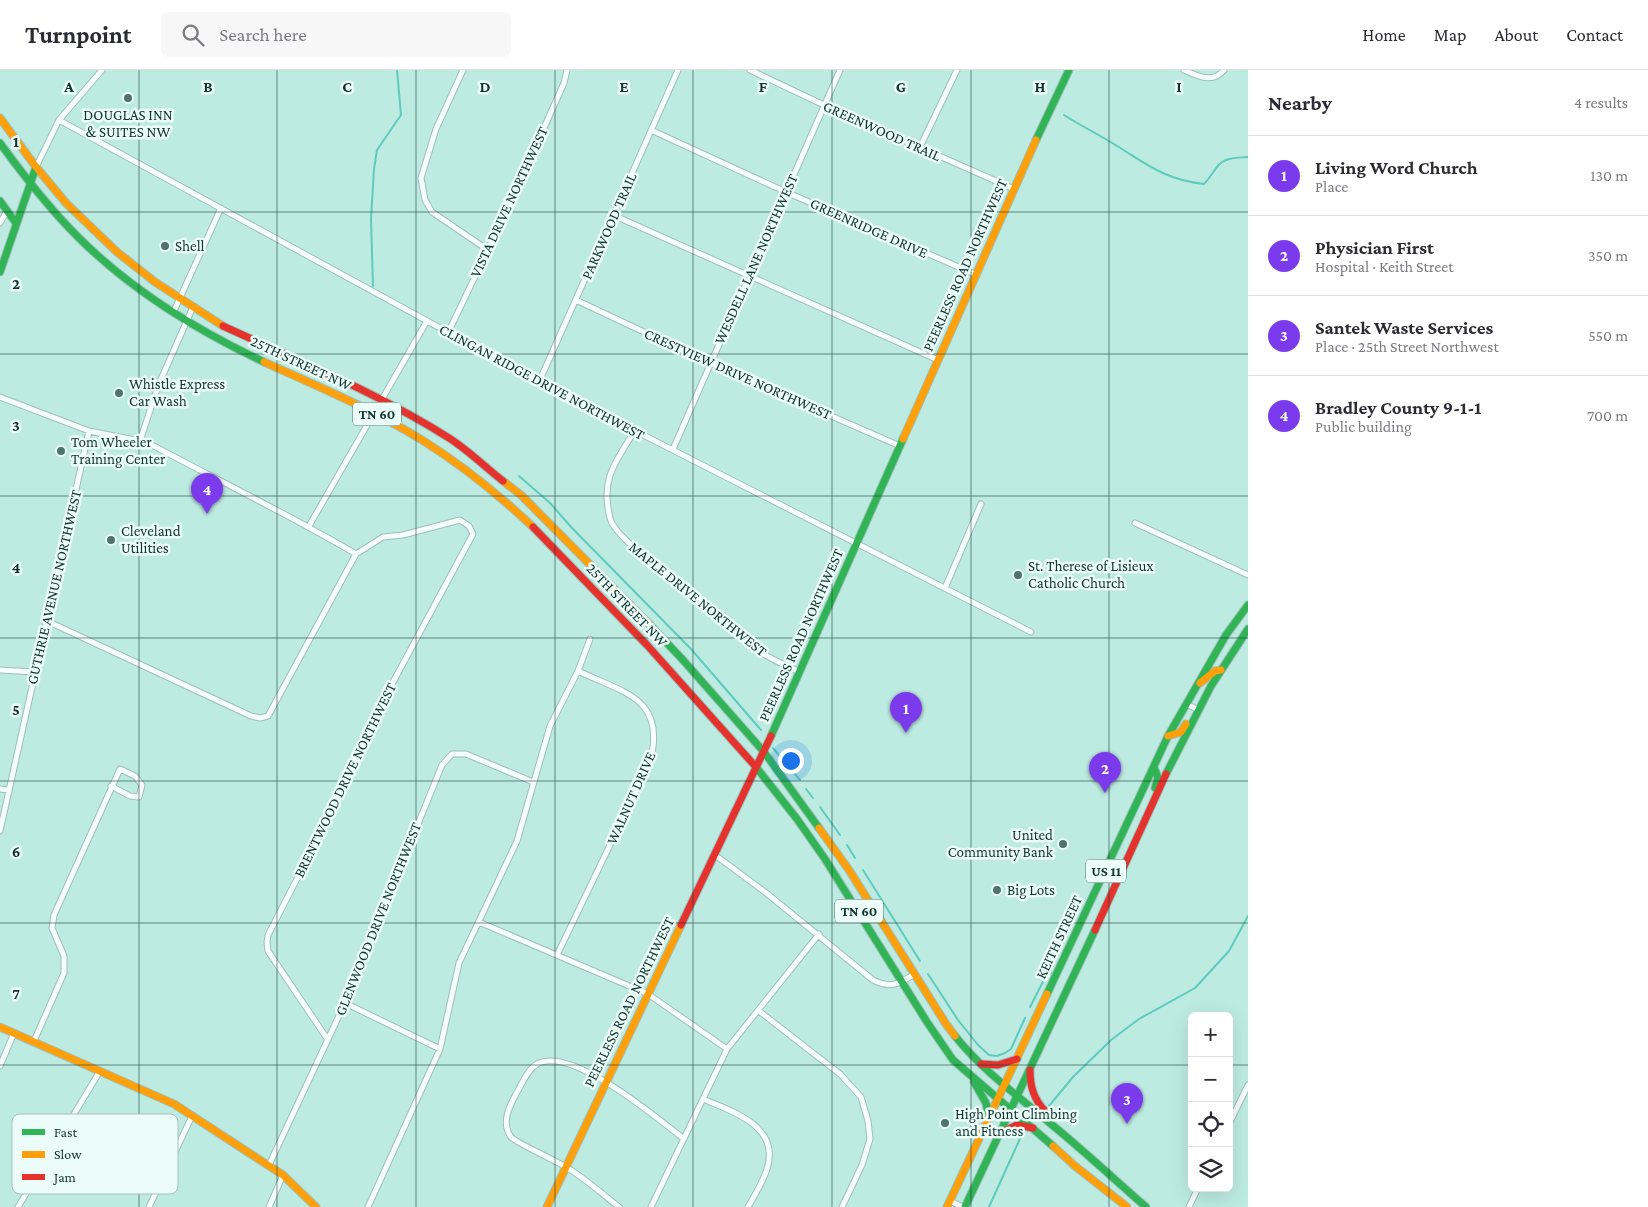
<!DOCTYPE html>
<meta charset="utf-8">
<style>
:root{--surface:#fff;--page:#f7f7f7;--text:#2b2b33;--muted:#7c7c81;--line:#e1e1e2;--accent:#7c3aed}
body{margin:0;font-family:"Crimson Pro",serif;background:var(--page);color:var(--text)}
.controls{position:absolute;right:15px;bottom:15px;display:grid;overflow:hidden;border-radius:8px;box-shadow:0 5px 20px #0002}
.controls button{width:45px;height:45px;display:grid;place-items:center;padding:0;border:0;border-bottom:1px solid var(--line);background:var(--surface);color:var(--text);font:25px sans-serif}
.you{position:absolute;left:790px;top:690px;width:18px;height:18px;margin:-12px;border:4px solid #fff;border-radius:50%;background:#1a73e8;box-shadow:0 0 0 8px #1a73e833}
.badge{display:grid;place-items:center;width:32px;height:32px;border-radius:50%;background:var(--accent);color:#fff;font-size:16px;font-weight:700}
.pin{position:absolute;translate:-50% -41px;filter:drop-shadow(0 1px 2px #0008)}
.pin::after{content:'';position:absolute;top:26px;width:18px;height:15px;background:inherit;clip-path:polygon(0 0,100% 0,50% 100%)}
.list{margin:0;padding:0;list-style:none}
h2{display:flex;justify-content:space-between;align-items:center;height:65px;margin:0;padding:0 20px;font-size:21px}
h2 small{font-size:16px;font-weight:400;color:var(--muted)}
.list li{display:grid;grid-template-columns:32px 1fr auto;gap:15px;align-items:center;box-sizing:border-box;height:80px;padding:0 20px;border-top:1px solid var(--line)}
.list b{display:block;font-size:19px;white-space:nowrap}
.list p{margin:0;font-size:16px;white-space:nowrap;color:var(--muted)}
.list em{font-size:16px;font-style:normal;color:var(--muted)}
.icon{flex:none;width:28px;height:28px;fill:none;stroke:currentColor;stroke-width:2;stroke-linecap:round;stroke-linejoin:round}
.map{position:relative;flex:none;width:1248px;height:1137px;overflow:hidden}
header{display:flex;align-items:center;gap:30px;box-sizing:border-box;height:70px;padding:0 25px;background:var(--surface);border-bottom:1px solid var(--line)}
header strong{font-size:24px}
nav{display:flex;gap:28px;margin-inline-start:auto;font-size:18px}
.search{width:350px;height:45px;background:var(--page);display:flex;align-items:center;gap:12px;box-sizing:border-box;padding:0 18px;border-radius:8px;color:var(--muted);font-size:19px}
main{display:flex}
aside{flex:1;background:var(--surface)}
.map>svg:first-child{display:block}
.lines{fill:none;stroke-linecap:round;stroke-linejoin:round}
.stream{stroke:#5dccbd;stroke-width:2}
.street-casing{stroke:#9cc0ba;stroke-width:7}
.fast-casing{stroke:#9cc0ba;stroke-width:9}
.slow-casing{stroke:#9cc0ba;stroke-width:9}
.jam-casing{stroke:#9cc0ba;stroke-width:9}
.street{stroke:#f5fcfb;stroke-width:5}
.fast{stroke:#30b455;stroke-width:7}
.slow{stroke:#ff9f0a;stroke-width:7}
.jam{stroke:#e5322d;stroke-width:7}
.grid{fill:none;stroke:#10342e;stroke-width:1;stroke-opacity:0.55}
.poi-dot{fill:#4d746d;stroke:#ecfcf9;stroke-width:2}
.labels{text-anchor:middle;dominant-baseline:central;stroke-width:5;stroke-linejoin:round;paint-order:stroke}
.shield{fill:#ecfcf9;stroke:#52706b;stroke-width:1}
.shield-label{font-size:14px;font-weight:bold;fill:#10342e}
.poi-label{font-size:15px;fill:#10342e;stroke:#ecfcf9;text-anchor:start}
.street-label{font-size:15px;fill:#10342e;stroke:#ecfcf9}
.key{fill:#ecfcf9;stroke:#aac0bc;stroke-width:1}
.key-label{font-size:14px;fill:#10342e}
.grid-label{font-size:16px;text-anchor:middle;font-weight:bold;fill:#10342e;stroke:#ecfcf9;stroke-width:5;stroke-linejoin:round;paint-order:stroke}
</style>
<header>
<strong>Turnpoint</strong>
<div class="search"><svg class="icon" aria-label="search" viewBox="0 0 24 24"><circle cx="10" cy="10" r="6"/><path d="M15 15l6 6"/></svg>Search here</div>
<nav><a>Home</a><a>Map</a><a>About</a><a>Contact</a></nav>
</header>
<main>
<div class="map">
<svg width="1248" height="1137" viewBox="0 0 1248 1137">
<rect width="100%" height="100%" fill="#bdebe2"/>
<g class="lines">
<path class="stream" d="M1064,45C1081,56 1100,65 1117,76C1148,95 1166,110 1204,114C1210,108 1212,103 1217,97C1224,87 1237,88 1248,87
M373,216L371,149L374,99L377,80L401,45L397,0
M519,406L550,433L572,458L691,579L761,660
M773,678L800,710
M806,719L813,728
M820,737L840,765
M847,775L855,788
M863,800L920,891
M928,904L958,950L978,975L989,985L997,986L1005,983L1011,979L1025,948
M1030,937L1048,902L1051,903
M1049,1036L1073,1007L1111,970L1139,949L1195,918L1229,881L1248,846
M989,1137L1023,1062"/>
<g class="street-casing">
<path id="street" d="M463,0L436,59L421,108L425,130L432,142L488,180
M750,0L824,35L1014,119
M1184,0C1197,6 1213,14 1224,0
M59,50L539,312L1031,562
M651,60L786,122L977,205
M920,77L957,0
M36,97L59,50L102,0
M613,145L938,290
M0,153L7,141
M576,230L710,293L900,376
M173,243L221,138
M448,263L514,125L564,13L567,0
M539,312L678,0
M0,327L89,361L140,371L154,376C221,412 290,445 356,484
M635,360C616,392 600,408 610,448C616,474 709,532 733,554C740,561 745,571 753,577C767,588 784,594 800,602
M140,371L158,316L193,237
M673,379L840,0
M1135,453L1248,505
M309,456L427,251
M945,518L981,434
M47,551L251,646L260,648L268,646L356,484L383,467L403,465L460,450L469,456L473,464L372,651L314,776L268,865L267,872L268,881L328,970
M0,600L35,602
M1186,634L1199,640
M0,719L9,720
M0,761L89,361
M715,785L765,822L873,910C891,919 898,914 915,904
M479,852L648,924L727,979
M557,885L650,692C667,628 624,623 578,601
M345,933L440,979
M759,941L840,1004L861,1027L868,1051L870,1069L862,1095L842,1137
M34,971L64,903V886L52,858L54,845L120,699L135,706L142,715L139,727L130,726L111,716
M0,996L14,963
M703,1029C731,1041 778,1055 768,1095C765,1110 755,1124 748,1137
M1229,1054L1248,1015
M269,1095L345,933L442,695L452,684H466L533,712
M950,1131L963,1137
M18,1137L100,1001
M149,1137L192,1046
M269,1137L283,1105
M368,1137L440,979L459,893L517,771L550,656L578,601L590,569
M619,1137C601,1123 584,1107 564,1096C555,1090 516,1073 511,1067C501,1053 509,1037 516,1024C522,1014 527,1000 537,994C571,975 657,1048 684,1069
M651,1137L727,979L819,864
M1189,1137L1198,1118"/>
</g>
<g class="fast-casing">
<path id="fast" d="M1036,70L1069,0
M0,73C24,106 49,138 78,167C131,220 196,260 264,292
M0,131L16,153
M0,202L36,97
M650,555L683,590L764,682L819,758
M771,666L903,369
M756,697L797,749L825,789L927,952L953,990L1053,1076
M1154,697L1158,708L1155,718
M1166,704L1211,616L1248,559
M1047,924L1168,666L1226,565L1248,535
M955,966C982,1000 1018,1026 1051,1054C1083,1080 1114,1109 1146,1137
M974,1012L986,1033L989,1048
M965,1137L1095,860"/>
</g>
<g class="slow-casing">
<path id="slow" d="M0,48L36,97L66,133L117,182L155,212L223,256
M264,292C317,316 372,339 422,370C462,395 498,424 533,457
M903,369L1036,70
M503,411L521,425L650,555
M1200,613L1215,601L1221,600
M1168,666L1181,662L1186,654
M819,758L849,800L946,954L955,966
M0,957L174,1034L283,1105L316,1137
M1053,1076L1075,1096L1127,1137
M547,1137L681,855
M947,1137L1047,924"/>
</g>
<g class="jam-casing">
<path id="jam" d="M223,256C299,291 378,323 449,368C468,380 485,397 503,411
M533,457L647,575L756,697
M681,855L771,666
M1095,860L1166,704
M981,994L998,995L1017,989
M1030,1000C1030,1017 1034,1030 1046,1042
M1000,1063L1017,1055L1033,1058"/>
</g>
<use href="#street" class="street"/>
<use href="#fast" class="fast"/>
<use href="#slow" class="slow"/>
<use href="#jam" class="jam"/>
</g>
<path class="grid" d="M139,0V1137M277,0V1137M416,0V1137M555,0V1137M693,0V1137M832,0V1137M971,0V1137M1109,0V1137M0,142H1248M0,284H1248M0,426H1248M0,568H1248M0,711H1248M0,853H1248M0,995H1192M1229,995H1248"/>
<g class="poi-dot">
<circle cx="128" cy="28" r="5"/>
<circle cx="165" cy="176" r="5"/>
<circle cx="119" cy="323" r="5"/>
<circle cx="61" cy="381" r="5"/>
<circle cx="111" cy="470" r="5"/>
<circle cx="1018" cy="505" r="5"/>
<circle cx="1063" cy="774" r="5"/>
<circle cx="997" cy="820" r="5"/>
<circle cx="945" cy="1053" r="5"/>
</g>
<g class="labels">
<g class="shield">
<rect x="353" y="332.5" width="48" height="23" rx="4"/>
<rect x="1086" y="789.5" width="40" height="23" rx="4"/>
<rect x="835" y="829.5" width="48" height="23" rx="4"/>
</g>
<g class="shield-label">
<text x="377" y="344">TN 60</text>
<text x="1106" y="801">US 11</text>
<text x="859" y="841">TN 60</text>
</g>
<g class="poi-label">
<text x="128" y="45" text-anchor="middle">DOUGLAS INN<tspan x="128" dy="17">&amp; SUITES NW</tspan></text>
<text x="175" y="176">Shell</text>
<text x="129" y="314">Whistle Express<tspan x="129" dy="17">Car Wash</tspan></text>
<text x="71" y="372">Tom Wheeler<tspan x="71" dy="17">Training Center</tspan></text>
<text x="121" y="461">Cleveland<tspan x="121" dy="17">Utilities</tspan></text>
<text x="1028" y="496">St. Therese of Lisieux<tspan x="1028" dy="17">Catholic Church</tspan></text>
<text x="1053" y="765" text-anchor="end">United<tspan x="1053" dy="17">Community Bank</tspan></text>
<text x="1007" y="820">Big Lots</text>
<text x="955" y="1044">High Point Climbing<tspan x="955" dy="17">and Fitness</tspan></text>
</g>
<g class="street-label">
<text transform="translate(882 61) rotate(24)">GREENWOOD TRAIL</text>
<text transform="translate(509 132) rotate(-65)">VISTA DRIVE NORTHWEST</text>
<text transform="translate(609 156) rotate(-66)">PARKWOOD TRAIL</text>
<text transform="translate(869 158) rotate(24)">GREENRIDGE DRIVE</text>
<text transform="translate(756 189) rotate(-66)">WESDELL LANE NORTHWEST</text>
<text transform="translate(965 195) rotate(-66)">PEERLESS ROAD NORTHWEST</text>
<text transform="translate(301 293) rotate(25)">25TH STREET NW</text>
<text transform="translate(738 304) rotate(24)">CRESTVIEW DRIVE NORTHWEST</text>
<text transform="translate(542 312) rotate(28)">CLINGAN RIDGE DRIVE NORTHWEST</text>
<text transform="translate(54 517) rotate(-77)">GUTHRIE AVENUE NORTHWEST</text>
<text transform="translate(698 529) rotate(39)">MAPLE DRIVE NORTHWEST</text>
<text transform="translate(627 535) rotate(46)">25TH STREET NW</text>
<text transform="translate(801 565) rotate(-66)">PEERLESS ROAD NORTHWEST</text>
<text transform="translate(345 710) rotate(-64)">BRENTWOOD DRIVE NORTHWEST</text>
<text transform="translate(631 728) rotate(-66)">WALNUT DRIVE</text>
<text transform="translate(378 849) rotate(-68)">GLENWOOD DRIVE NORTHWEST</text>
<text transform="translate(1059 867) rotate(-65)">KEITH STREET</text>
<text transform="translate(629 932) rotate(-64)">PEERLESS ROAD NORTHWEST</text>
</g>
</g>
<rect x="12" y="1044" width="166" height="80" rx="8" class="key"/>
<rect x="22" y="1059" width="23" height="6" fill="#30b455"/>
<rect x="22" y="1081" width="23" height="7" fill="#ff9f0a"/>
<rect x="22" y="1104" width="23" height="6" fill="#e5322d"/>
<g class="key-label">
<text x="54" y="1067">Fast</text>
<text x="54" y="1089">Slow</text>
<text x="54" y="1112">Jam</text>
</g>
<g class="grid-label">
<text x="69" y="22">A</text>
<text x="208" y="22">B</text>
<text x="347" y="22">C</text>
<text x="485" y="22">D</text>
<text x="624" y="22">E</text>
<text x="763" y="22">F</text>
<text x="901" y="22">G</text>
<text x="1040" y="22">H</text>
<text x="1179" y="22">I</text>
<text x="16" y="77">1</text>
<text x="16" y="219">2</text>
<text x="16" y="361">3</text>
<text x="16" y="503">4</text>
<text x="16" y="645">5</text>
<text x="16" y="787">6</text>
<text x="16" y="929">7</text>
</g>
</svg>
<div class="controls">
<button>+</button>
<button>−</button>
<button><svg class="icon" aria-label="locate" viewBox="0 0 24 24"><circle cx="12" cy="12" r="6"/><path d="M12 2v4M12 18v4M2 12h4M18 12h4"/></svg></button>
<button><svg class="icon" aria-label="layers" viewBox="0 0 24 24"><path d="M12 4l9 5-9 5-9-5zM3 14l9 5 9-5"/></svg></button>
</div>
<div class="you"></div>
<div class="pin badge" style="left:906px;top:663px">1</div>
<div class="pin badge" style="left:1105px;top:723px">2</div>
<div class="pin badge" style="left:1127px;top:1054px">3</div>
<div class="pin badge" style="left:207px;top:444px">4</div>
</div>
<aside>
<h2>Nearby<small>4 results</small></h2>
<ul class="list">
<li><span class="badge">1</span><div><b>Living Word Church</b><p>Place</p></div><em>130 m</em></li>
<li><span class="badge">2</span><div><b>Physician First</b><p>Hospital · Keith Street</p></div><em>350 m</em></li>
<li><span class="badge">3</span><div><b>Santek Waste Services</b><p>Place · 25th Street Northwest</p></div><em>550 m</em></li>
<li><span class="badge">4</span><div><b>Bradley County 9-1-1</b><p>Public building</p></div><em>700 m</em></li>
</ul>
</aside>
</main>
